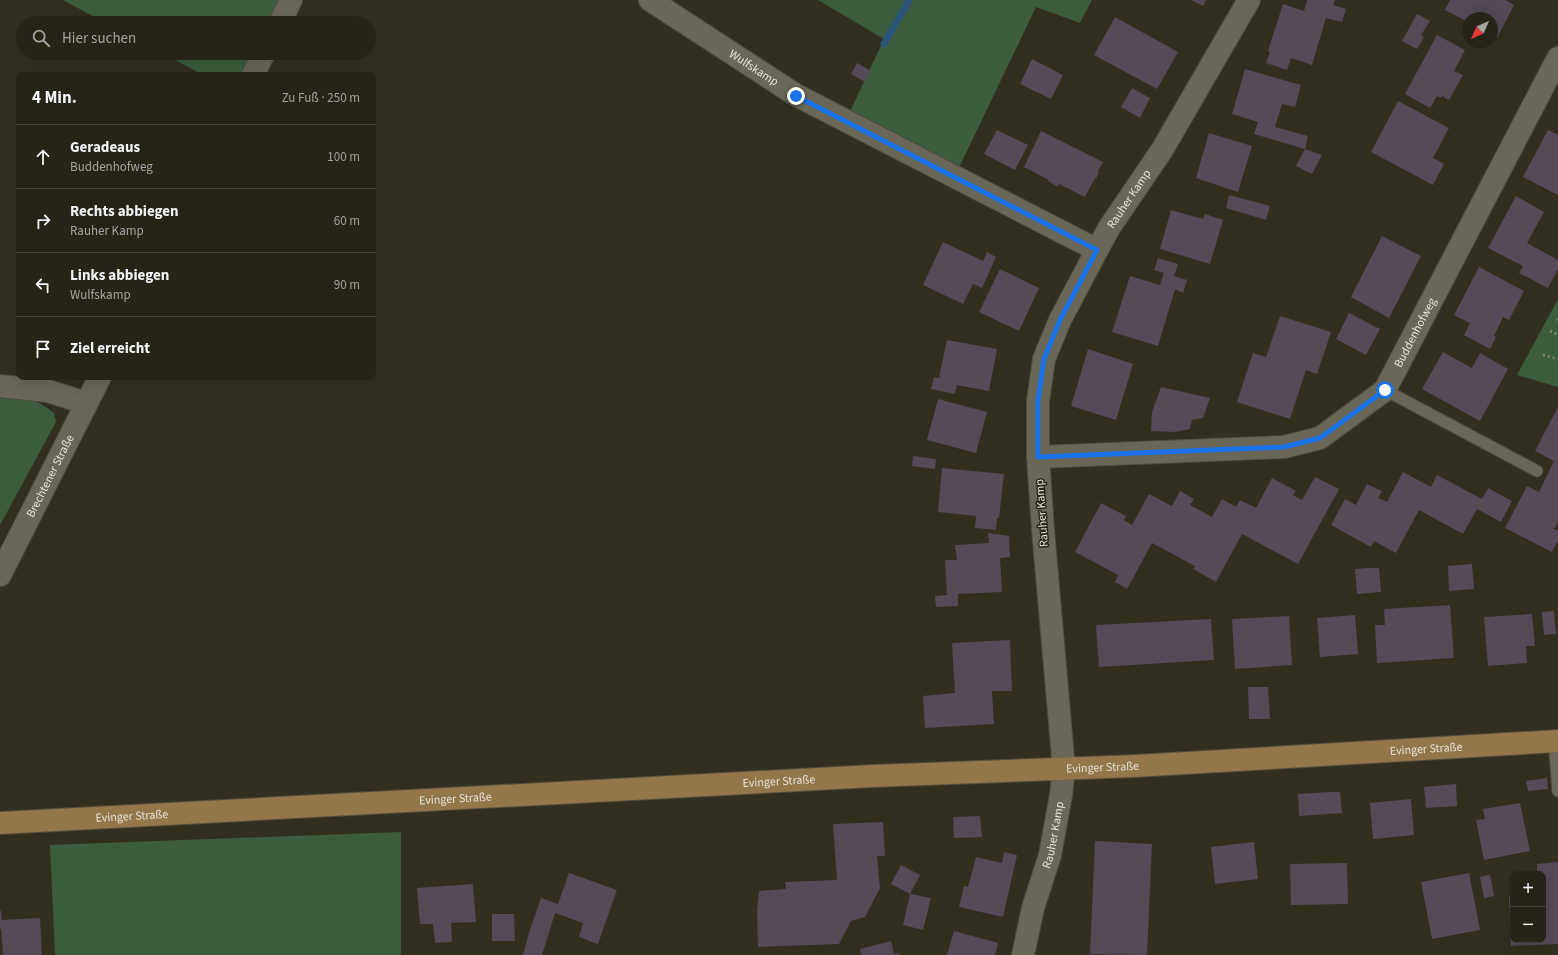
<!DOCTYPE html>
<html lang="de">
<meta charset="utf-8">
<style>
:root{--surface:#262317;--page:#2e2b20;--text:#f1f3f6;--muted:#a4a4a1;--line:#424036}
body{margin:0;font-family:"Source Sans 3",sans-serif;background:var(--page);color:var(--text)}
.controls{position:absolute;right:12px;bottom:12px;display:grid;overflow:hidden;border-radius:8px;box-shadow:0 4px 16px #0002}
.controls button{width:36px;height:36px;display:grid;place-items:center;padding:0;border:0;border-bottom:1px solid var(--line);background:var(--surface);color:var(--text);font:20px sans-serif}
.compass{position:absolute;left:1462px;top:12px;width:36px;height:36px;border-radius:50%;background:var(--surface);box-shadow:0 4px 16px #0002;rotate:225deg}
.stop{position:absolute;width:12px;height:12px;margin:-9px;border:3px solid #1a73e8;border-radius:50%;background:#fff}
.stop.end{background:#1a73e8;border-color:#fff;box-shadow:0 1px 4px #0008}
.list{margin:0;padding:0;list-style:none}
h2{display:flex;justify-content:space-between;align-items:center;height:52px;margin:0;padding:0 16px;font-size:17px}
h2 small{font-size:13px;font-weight:400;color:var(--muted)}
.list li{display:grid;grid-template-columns:26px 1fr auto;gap:12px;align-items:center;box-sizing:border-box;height:64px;padding:0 16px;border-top:1px solid var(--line)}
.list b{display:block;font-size:15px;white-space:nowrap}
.list p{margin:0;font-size:13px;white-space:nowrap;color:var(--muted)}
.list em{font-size:13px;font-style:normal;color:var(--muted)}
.icon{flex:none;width:22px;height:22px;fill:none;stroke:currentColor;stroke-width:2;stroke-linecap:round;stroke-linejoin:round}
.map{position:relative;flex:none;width:1558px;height:955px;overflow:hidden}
.search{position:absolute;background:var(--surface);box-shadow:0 4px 16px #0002;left:16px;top:16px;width:360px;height:44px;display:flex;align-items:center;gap:10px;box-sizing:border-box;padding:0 14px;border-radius:22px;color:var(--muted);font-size:15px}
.panel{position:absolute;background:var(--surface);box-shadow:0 4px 16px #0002;left:16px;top:72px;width:360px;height:308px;border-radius:8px}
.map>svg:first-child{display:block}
.green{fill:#3b5d3d}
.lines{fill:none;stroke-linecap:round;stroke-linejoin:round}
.stream{stroke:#2b5578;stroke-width:7}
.building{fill:#544a58}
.lane-casing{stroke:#504c3e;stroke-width:13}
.street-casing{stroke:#504c3e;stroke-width:24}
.secondary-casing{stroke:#504c3e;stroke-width:24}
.primary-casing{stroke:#504c3e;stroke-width:24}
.path{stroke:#8b877a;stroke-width:2.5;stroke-dasharray:2 3;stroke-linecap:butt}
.lane{stroke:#6b6756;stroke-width:11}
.street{stroke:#6b6756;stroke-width:22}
.secondary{stroke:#6b6756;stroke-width:22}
.primary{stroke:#93764a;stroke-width:22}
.route{stroke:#1a73e8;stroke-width:5}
.labels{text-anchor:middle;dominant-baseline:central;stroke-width:3;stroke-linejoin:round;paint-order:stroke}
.street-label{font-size:12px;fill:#e5e2d8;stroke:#292516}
</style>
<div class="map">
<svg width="1558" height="955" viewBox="0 0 1558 955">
<rect width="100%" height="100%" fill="#332f1f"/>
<path class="green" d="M63,0H282L269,23H106Z
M818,0H1092L1080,23L1036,7L955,176L846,120L884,39Z
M162,53H253L240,75H203Z
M1558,299V387L1517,375Z
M0,393L21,395L41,404L54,413L56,422L0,525Z
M401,832V955H55L50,845Z"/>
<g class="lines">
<path class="stream" d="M884,44L909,0"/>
</g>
<path class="building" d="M1191,0H1206L1203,6Z
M1307,0H1335L1333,5L1346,9L1342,22L1326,18L1312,65L1291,58L1287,70L1266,63L1270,52L1268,51L1283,4L1304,11Z
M1450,0H1505L1514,5L1497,38L1492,35V18H1468V22L1445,10Z
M1417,14L1430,21L1421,35L1424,37L1417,49L1402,41Z
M1115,17L1178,52L1157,89L1094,55Z
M1437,35L1465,50L1454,71L1463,75L1449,100L1442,96L1441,98L1437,96L1430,108L1405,94Z
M1032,59L1063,75L1051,99L1020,84Z
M857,63L871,71L865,82L851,74Z
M1245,69L1301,85L1295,107L1282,104L1275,127L1308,136L1305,149L1322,155L1312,174L1296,166L1305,149L1254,134L1258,122L1232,114Z
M1132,88L1150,98L1140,118L1121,107Z
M1398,101L1449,128L1433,158L1444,164L1433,185L1371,152Z
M997,130L1028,145L1015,170L984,154Z
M1548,130L1558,135V195L1523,177Z
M1041,131L1103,162L1098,171L1099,172L1096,179L1095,178L1085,197L1059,184L1058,187L1048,181L1049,180L1024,167Z
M1209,133L1252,146L1238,192L1196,178Z
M1229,195L1270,206L1266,220L1226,208Z
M1516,196L1544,212L1527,243L1558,260V269L1548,288L1519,273L1523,266L1488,248Z
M1171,210L1203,219L1205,214L1223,220L1210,264L1160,249Z
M1382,236L1421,256L1389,318L1351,297Z
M943,242L983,261L987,252L996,257L982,288L973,284L963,304L923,285Z
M1158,258L1178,264L1174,276L1187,280L1183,293L1175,289L1158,346L1112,332L1130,276L1160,285L1164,273L1154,270Z
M1479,267L1524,291L1509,320L1503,317L1494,336L1496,337L1490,349L1464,335L1470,323L1454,315Z
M1000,269L1039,288L1019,331L979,312Z
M1349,313L1380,329L1366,355L1336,339Z
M1280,316L1331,332L1317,374L1306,370L1290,419L1237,402L1253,353L1266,357Z
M947,340L997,349L989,391L957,385L955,394L931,389L934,377L939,378Z
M1088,349L1133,364L1116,420L1071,406Z
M1443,352L1472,368L1480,353L1508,369L1480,421L1422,389Z
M1161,387L1210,398L1203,418L1192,420L1190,429L1175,432L1151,431L1152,412Z
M938,399L987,412L976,453L927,440Z
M1558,407V522L1554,529L1558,531V541L1552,552L1505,528L1527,486L1539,492L1554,461L1535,451Z
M913,456L936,459L935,469L912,466Z
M942,468L1004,474L999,518H997L996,530L975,528L976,516L938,512Z
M1403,472L1431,487L1437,475L1482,499L1488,488L1512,501L1501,522L1477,509L1463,534L1419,510L1396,553L1374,541L1371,547L1331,525L1345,499L1356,505L1367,484L1382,491L1378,498L1387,502Z
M1315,477L1339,489L1298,564L1242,534L1216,582L1193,569L1195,566L1152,543L1127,589L1115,582L1118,575L1075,552L1101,503L1126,516L1124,520L1132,525L1149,494L1172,506L1180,491L1194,499L1190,505L1212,517L1222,499L1236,507L1240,500L1256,508L1272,478L1296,491L1293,495L1302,500Z
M988,533L1009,536L1010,557L1000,558L1002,592L958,594V606L936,607L935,596L947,595L945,560H957L955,545L989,543Z
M1472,564L1474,589L1449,591L1448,566Z
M1367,568H1379L1381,592L1357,594L1355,569Z
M1450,605L1454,658L1377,663L1375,625H1385L1384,609Z
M1554,611L1556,634L1544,635L1542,612Z
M1532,614L1535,646H1526L1527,663L1488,666L1484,617Z
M1355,615L1358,654L1320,657L1317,618Z
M1289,616L1292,665L1235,669L1232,619Z
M1211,619L1214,660L1099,667L1096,625Z
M1010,640L1012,691H992L994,724L925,728L923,696L955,693L952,643Z
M1248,687H1268L1270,719H1249Z
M1547,778L1548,789L1528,791L1526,781Z
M1456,784L1457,806L1426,808L1424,787Z
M1330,792H1340L1342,813L1299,816L1298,794Z
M1411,799L1414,835L1373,839L1370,803Z
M1520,803L1530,851L1484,860L1476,820L1485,819L1483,809Z
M980,816L982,837L954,838L953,817Z
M883,822L885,856H877L880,888L865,917L851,921L839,944L758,947L757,910L759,891L786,889L785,882L837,880L833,824Z
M1095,841L1152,844L1147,955L1090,954Z
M1254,842L1258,879L1215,884L1211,847Z
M1004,852L1017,855L1003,917L959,907L964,886L968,887L976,857L1002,863Z
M1558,862V944L1511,946L1509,896H1513V940H1543V874H1537V864Z
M1347,863L1348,904L1291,905L1290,864Z
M901,865L920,875L910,894L891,884Z
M569,873L617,890L598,944L579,937L583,923L555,913L542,955H523L529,933L541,898L558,904Z
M1469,873L1480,930L1432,939L1421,882Z
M1490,875L1494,896L1484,898L1480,877Z
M473,884L476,922L451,923L452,942L435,943L433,924H420L417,888Z
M910,894L931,898L923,930L903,925Z
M0,911H1L2,920L40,918L42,955H3L1,929H0Z
M492,914H514L515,941H492Z
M954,931L998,943L995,955H947Z
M891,941L894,954L899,953V955H861L860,949Z"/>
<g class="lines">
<g class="lane-casing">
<path id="lane" d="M1385,390L1537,471
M1554,741L1558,791"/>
</g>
<g class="street-casing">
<g id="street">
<path id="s1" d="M650,0L796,95L1097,250"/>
<path d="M0,386L48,391L86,403"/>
<path id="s2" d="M1038,457L1284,447L1320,438L1385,390L1558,58"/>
<path id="s3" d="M1023,955L1033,908L1050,855L1061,795L1064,769L1043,530L1038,457V401L1044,359L1060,320L1097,250L1109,228L1162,150L1249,0"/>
</g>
</g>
<g class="secondary-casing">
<g id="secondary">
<path d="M280,23L291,0"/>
<path d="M253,75L264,53"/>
<path id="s4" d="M0,575L100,377"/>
</g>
</g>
<g class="primary-casing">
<g id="primary">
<path id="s5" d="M0,823L873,776L1135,766L1558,741"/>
</g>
</g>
<path class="path" d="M1557,319L1558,320
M1550,331L1558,335
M1543,355L1558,359"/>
<use href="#lane" class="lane"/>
<use href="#street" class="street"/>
<use href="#secondary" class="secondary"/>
<use href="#primary" class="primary"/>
</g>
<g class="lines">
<path class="route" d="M796,96L1097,250L1060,320L1044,359L1038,401V457L1284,447L1320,438L1385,390"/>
</g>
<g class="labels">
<g class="street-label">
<text stroke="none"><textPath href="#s1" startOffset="124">Wulfskamp</textPath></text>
<text stroke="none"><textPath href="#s3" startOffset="784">Rauher Kamp</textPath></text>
<text stroke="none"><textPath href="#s2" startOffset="429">Buddenhofweg</textPath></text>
<text stroke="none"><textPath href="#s4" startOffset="111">Brechtener Straße</textPath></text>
<text transform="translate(1042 513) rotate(-94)">Rauher Kamp</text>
<text stroke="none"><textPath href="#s5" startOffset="1428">Evinger Straße</textPath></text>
<text stroke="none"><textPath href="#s5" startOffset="1104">Evinger Straße</textPath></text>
<text stroke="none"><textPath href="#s5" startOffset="780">Evinger Straße</textPath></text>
<text stroke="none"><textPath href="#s5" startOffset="456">Evinger Straße</textPath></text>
<text stroke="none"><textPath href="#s5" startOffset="132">Evinger Straße</textPath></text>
<text stroke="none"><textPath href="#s3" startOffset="124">Rauher Kamp</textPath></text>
</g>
</g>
</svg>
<div class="controls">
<button>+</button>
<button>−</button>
</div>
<svg class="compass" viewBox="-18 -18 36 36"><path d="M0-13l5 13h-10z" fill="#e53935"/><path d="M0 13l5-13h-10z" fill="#a4a4a1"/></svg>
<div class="stop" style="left:1385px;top:390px"></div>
<div class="stop end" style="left:796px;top:96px"></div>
<div class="search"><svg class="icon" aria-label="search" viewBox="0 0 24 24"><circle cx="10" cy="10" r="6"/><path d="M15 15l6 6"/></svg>Hier suchen</div>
<section class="panel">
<h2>4 Min.<small>Zu Fuß · 250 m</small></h2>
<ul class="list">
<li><svg class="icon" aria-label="ahead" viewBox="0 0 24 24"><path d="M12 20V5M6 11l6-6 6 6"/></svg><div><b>Geradeaus</b><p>Buddenhofweg</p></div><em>100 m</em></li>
<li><svg class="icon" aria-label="right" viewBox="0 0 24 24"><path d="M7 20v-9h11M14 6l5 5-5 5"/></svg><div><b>Rechts abbiegen</b><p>Rauher Kamp</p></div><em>60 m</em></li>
<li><svg class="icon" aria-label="left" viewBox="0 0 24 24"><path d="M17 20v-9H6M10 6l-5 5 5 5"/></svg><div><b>Links abbiegen</b><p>Wulfskamp</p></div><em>90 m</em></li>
<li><svg class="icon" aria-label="arrive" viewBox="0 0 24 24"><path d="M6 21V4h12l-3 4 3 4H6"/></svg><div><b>Ziel erreicht</b></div></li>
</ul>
</section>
</div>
